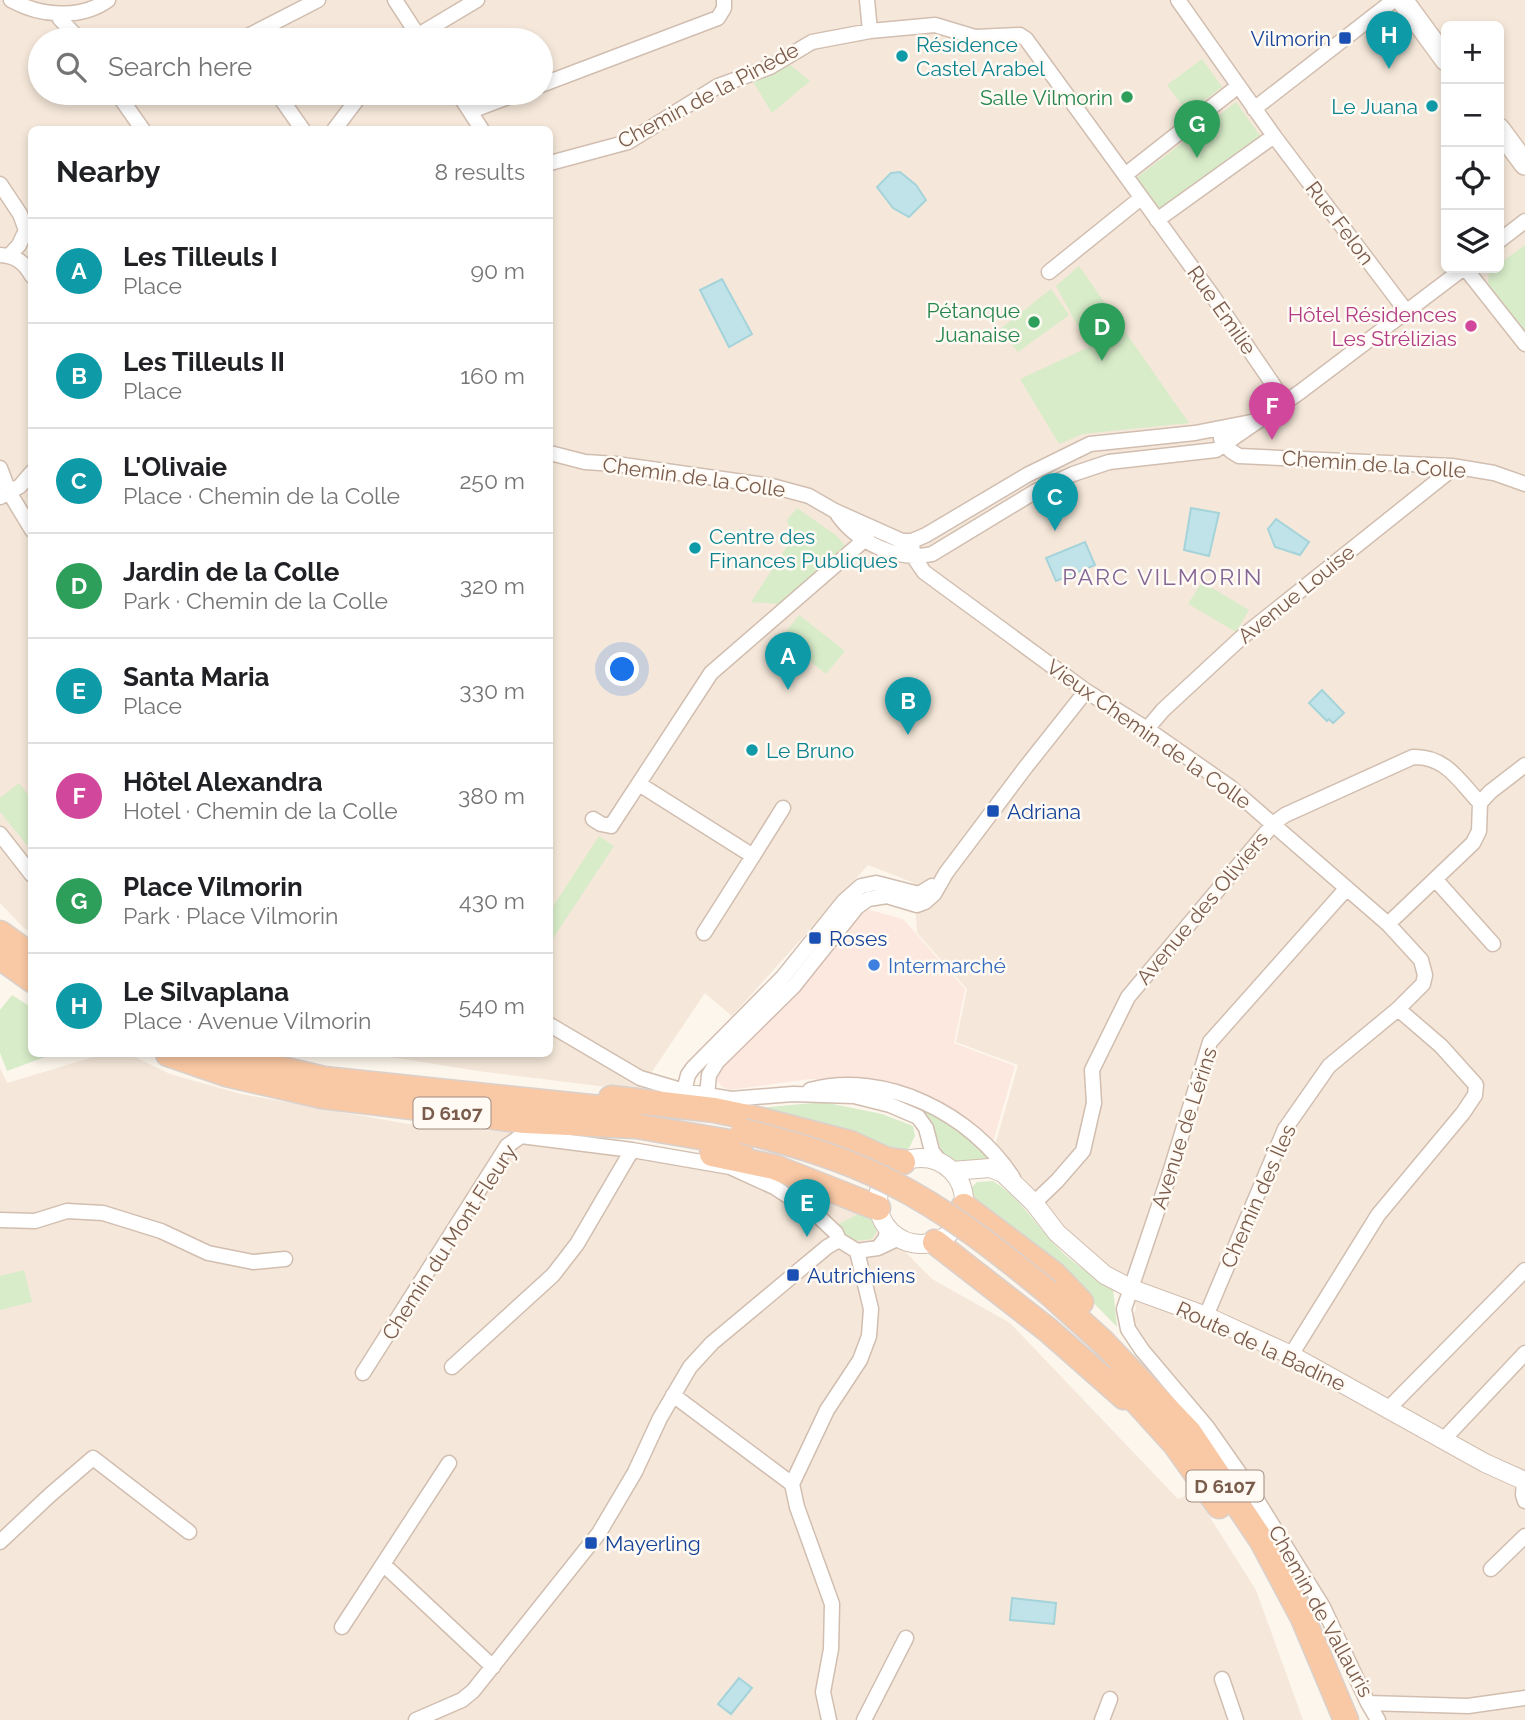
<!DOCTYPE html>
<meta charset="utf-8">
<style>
:root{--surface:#fff;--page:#f2f2f2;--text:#202124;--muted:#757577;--line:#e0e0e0;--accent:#0f766e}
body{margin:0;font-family:Raleway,sans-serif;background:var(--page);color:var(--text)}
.controls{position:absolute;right:21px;top:21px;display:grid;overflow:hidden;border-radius:10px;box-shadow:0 4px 10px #0003}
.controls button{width:63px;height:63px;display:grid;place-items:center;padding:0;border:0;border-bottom:2px solid var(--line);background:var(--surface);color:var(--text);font:35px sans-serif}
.you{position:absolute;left:623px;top:670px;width:24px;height:24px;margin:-18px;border:5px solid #fff;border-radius:50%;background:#1a73e8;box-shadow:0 0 0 10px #1a73e833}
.badge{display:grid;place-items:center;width:46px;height:46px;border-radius:50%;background:var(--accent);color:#fff;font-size:23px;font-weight:700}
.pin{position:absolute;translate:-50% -58px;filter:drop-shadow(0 2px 4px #0008)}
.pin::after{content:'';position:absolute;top:37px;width:24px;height:21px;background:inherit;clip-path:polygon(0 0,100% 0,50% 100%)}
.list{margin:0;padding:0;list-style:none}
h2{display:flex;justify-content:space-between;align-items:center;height:91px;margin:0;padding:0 28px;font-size:30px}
h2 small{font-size:23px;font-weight:400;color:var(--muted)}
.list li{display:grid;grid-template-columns:46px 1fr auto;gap:21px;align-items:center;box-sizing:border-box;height:105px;padding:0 28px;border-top:2px solid var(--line)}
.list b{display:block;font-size:26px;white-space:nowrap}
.list p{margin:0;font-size:23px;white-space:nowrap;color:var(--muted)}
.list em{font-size:23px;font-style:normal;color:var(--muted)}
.icon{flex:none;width:38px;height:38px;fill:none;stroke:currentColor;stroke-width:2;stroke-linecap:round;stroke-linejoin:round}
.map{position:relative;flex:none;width:1525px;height:1720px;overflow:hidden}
.search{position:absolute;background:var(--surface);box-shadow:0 4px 10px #0003;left:28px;top:28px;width:525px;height:77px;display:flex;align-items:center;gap:18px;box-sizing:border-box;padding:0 24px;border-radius:38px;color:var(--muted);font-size:26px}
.panel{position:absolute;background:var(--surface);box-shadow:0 4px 10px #0003;left:28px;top:126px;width:525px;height:931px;border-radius:10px}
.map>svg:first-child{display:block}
.residential{fill:#f5e8da;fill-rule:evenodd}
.commercial{fill:#fde8e0}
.green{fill:#d8ecc9}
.water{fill:#bfe3e8;stroke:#a5d3da;stroke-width:2}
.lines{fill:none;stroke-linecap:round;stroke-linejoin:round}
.minor-casing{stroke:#d1beb0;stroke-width:17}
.tertiary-casing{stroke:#d1beb0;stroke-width:20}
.secondary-casing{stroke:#d6c0b0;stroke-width:24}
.trunk-casing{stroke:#dad1cd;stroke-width:27}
.minor{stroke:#fff;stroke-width:14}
.tertiary{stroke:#fff;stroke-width:18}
.secondary{stroke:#fff;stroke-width:21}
.trunk{stroke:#f9c8a4;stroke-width:24}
.trunk-bridge-casing{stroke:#dad1cd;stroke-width:27;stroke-linecap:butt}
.trunk-bridge{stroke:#f9c8a4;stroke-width:24}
.transit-dot{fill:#1a4fb4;stroke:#fffaf3;stroke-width:2.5}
.culture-dot{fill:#0f9aa8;stroke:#fffaf3;stroke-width:2.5}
.leisure-dot{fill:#2e9e5b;stroke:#fffaf3;stroke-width:2.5}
.hotel-dot{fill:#d1479c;stroke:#fffaf3;stroke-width:2.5}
.shop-dot{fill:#3f7fe0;stroke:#fffaf3;stroke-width:2.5}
.labels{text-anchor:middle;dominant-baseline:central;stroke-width:5;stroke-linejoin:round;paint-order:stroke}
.shield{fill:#fffaf3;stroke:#a28b7f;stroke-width:2}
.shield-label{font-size:19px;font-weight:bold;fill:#7a5c4d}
.transit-label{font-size:21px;fill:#164399;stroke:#fffaf3;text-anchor:start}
.culture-label{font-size:21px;fill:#0d838f;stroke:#fffaf3;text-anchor:start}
.street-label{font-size:21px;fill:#7a5c4d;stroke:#fffaf3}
.leisure-label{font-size:21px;fill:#27864d;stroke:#fffaf3;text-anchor:end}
.hotel-label{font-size:21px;fill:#b23c85;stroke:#fffaf3;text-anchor:end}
.shop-label{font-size:21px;fill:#366cbe;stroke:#fffaf3;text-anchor:start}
.neighbourhood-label{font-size:23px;letter-spacing:2px;fill:#846695;stroke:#fffaf3}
</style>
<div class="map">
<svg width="1525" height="1720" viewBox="0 0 1525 1720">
<rect width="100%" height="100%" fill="#fdf6ec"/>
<path class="residential" d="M0,0H1525V1720H1383L1333,1615L1136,1335L1132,1319L1136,1308L1129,1276L1100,1262L1054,1219L1046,1205L995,1145L1018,1065L956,1042L967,989L917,933L914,883L868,865L732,1016L705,993L639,1091L478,1071L372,1054H550V130H32L31,932L24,928L0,903ZM1446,26H1499V268H1446ZM40,40H541V93H40Z
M103,1054H129L170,1074L241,1094L408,1124L627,1142L738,1163L866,1212L932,1279L1010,1323L1178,1499L1194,1492L1256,1590L1303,1720H0V1068L7,1083Z"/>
<path class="commercial" d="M866,909L903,919L965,989L954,1043L1015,1066L993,1142L925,1095L861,1081L810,1079L729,1090L721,1086L715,1078L714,1070L814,974Z"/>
<path class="green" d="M1202,59L1222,87L1188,113L1167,85Z
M789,64L810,81L772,113L752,80L775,73Z
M1236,102L1261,137L1158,211L1135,179Z
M1525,245V333L1488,284L1489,271L1499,268V264Z
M1079,266L1189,423L1083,434L1059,444L1020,379L1089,347L1056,286Z
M1051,289L1069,315L1018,352L1000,329Z
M797,508L837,536L846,547L780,604L751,602L792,539L787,520Z
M1202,582L1249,610L1236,632L1188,604Z
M799,615L845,651L826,674L781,638Z
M19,783L31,799V850L0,812V798Z
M599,836L614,846L550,943V911Z
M12,995L31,1007L32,1054H53L7,1071L0,1053V1010Z
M890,1097L941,1115L995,1160C975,1159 970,1165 953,1166C939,1155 941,1146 935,1132C926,1112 908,1105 890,1097Z
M823,1102L882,1114L913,1126L915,1136L908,1150L894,1153L750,1109Z
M993,1181C1018,1196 1035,1223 1055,1245C1071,1262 1092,1276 1113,1288L1117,1327L1083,1292L976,1205L970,1189L977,1182Z
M866,1210L875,1219L877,1231L872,1239L854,1241L833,1227Z
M24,1270L32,1302L0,1310V1276Z"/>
<path class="water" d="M900,172L916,185L926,200L909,217L893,208L877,187L891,173Z
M722,279L752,334L729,347L700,290Z
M1191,508L1219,513L1209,556L1184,550Z
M1276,519L1309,542L1300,555L1275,547L1268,529Z
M1085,542L1095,565L1056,581L1046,558Z
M1322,690L1344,713L1333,723L1329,719L1327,721L1309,703Z
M1012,1598L1056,1603L1054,1624L1010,1620Z
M739,1678L752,1688L731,1714L718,1704Z"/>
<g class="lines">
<g class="minor-casing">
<path id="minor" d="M11,0C40,16 80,20 108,0
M395,0L421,40
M867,0L870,31
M58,14L60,19L80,40
M245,40L246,37L318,0
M410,40L477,0
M541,85L718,18L724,8V0
M1237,87L1125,175L1212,295L1285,402
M117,93L143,130
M277,93L303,130
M458,93L482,130
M1254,109L1394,0
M471,111L519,93
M334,130L362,93
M1274,136L1406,311
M550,163L628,142L718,86L770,67L812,42L870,31L935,25L975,37L1020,35L1026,39L1125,175
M0,184L20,214L26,230L19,245L10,255
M1157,220L1274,136L1178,0
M1499,241L1525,221
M0,255C16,256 24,262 32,276
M1465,268L1525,344
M1049,272L1141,198
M1221,439L1231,451L1239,456L1452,466L1494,473L1525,484
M550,453L585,462L616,464L772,486L809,496L835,511L902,541H912L926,535L1027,475L1090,444L1195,433L1256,421
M0,468L9,492L32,530
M0,497L20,486L32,472
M838,515C858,543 899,562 932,554L1036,491L1073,474L1109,462L1216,450L1300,392L1464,268
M912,541L913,556L924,572L1086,691L1147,729L1230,787L1388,924L1421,960L1425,975L1423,984L1398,1009L1329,1066L1285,1129L1206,1316
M1147,729L1163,710L1242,637L1446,474L1452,466
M639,784L753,856L704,933
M593,819L601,824L611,826L711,673L862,542L869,531
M0,834L32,875
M753,856L783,808
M1435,879L1493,944
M1346,889L1210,1042L1168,1179L1124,1309L1128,1329L1142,1350L1207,1427L1247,1484L1323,1607L1368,1703L1468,1706L1525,1698
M1388,924L1473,843L1479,831L1480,803L1490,792L1525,765
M550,1025L640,1078L684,1091L731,1099L793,1094L854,1096L890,1105L918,1117L926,1128L932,1151L940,1162
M810,1090C885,1070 972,1114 1013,1178
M684,1091L688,1075L693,1068L783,977L844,901L861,886L876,883L919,894L932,886
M707,1095L709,1075L717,1062L794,986L857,907L868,899L887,896L917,905L925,902L934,894L946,873L1025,768L1086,691
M1034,1203L1057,1181L1083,1151L1094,1103L1092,1070L1128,997L1274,823L1285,815L1413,757C1446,756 1459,781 1480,803
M0,1220L35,1221L67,1211L103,1213L161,1231L208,1253L253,1262L285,1259
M878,1248L885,1239L888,1229
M1291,1355L1378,1215L1463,1113L1475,1095L1476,1085L1441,1046L1398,1009
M452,1367L553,1275L577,1244L632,1150
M363,1373L507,1146L521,1136L632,1150L730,1167L774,1187L817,1215L836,1233L839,1240L857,1251L878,1248L899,1238
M673,1395L792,1484
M1388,1409L1525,1270
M1443,1440L1525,1353
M1524,1481L1523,1495L1525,1501
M0,1542L50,1495L93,1458L189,1532
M383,1564L493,1667
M1491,1569L1525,1536
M342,1627L449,1463
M1222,1679L1236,1720
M1368,1703L1378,1720
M416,1720L462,1700L473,1691L599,1533L635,1472L660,1418L690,1367L712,1343L827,1247L839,1240
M829,1720L823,1692L831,1649L832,1604L797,1507L792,1484L827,1410L860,1360L869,1336L871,1309L857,1251
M864,1720L906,1638
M1102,1720L1110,1699"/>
</g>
<g class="tertiary-casing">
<path id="tertiary" d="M878 1201a43 43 0 1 1 86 0a43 43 0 1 1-86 0Z
M952,1171L990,1168L1003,1173L1034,1203L1057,1233L1105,1275L1132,1289L1206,1316L1291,1355L1485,1463L1525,1481"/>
</g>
<g class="secondary-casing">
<path id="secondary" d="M1402,0L1446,60
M1499,129L1525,164"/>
</g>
<g class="trunk-casing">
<path id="trunk" d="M0,933L32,956
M0,957L32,980
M168,1054L226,1074L322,1096L525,1121L636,1126L741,1144
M219,1054L324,1079L629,1111
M611,1098L714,1110L757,1119L850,1143L887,1160L903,1162
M712,1154L774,1167L878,1208
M964,1206L1054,1274L1081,1302
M935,1242L1048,1330L1124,1397
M1048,1292L1103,1342L1189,1432L1262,1541L1303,1618L1346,1720
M1116,1379L1175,1444L1219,1506"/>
</g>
<use href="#minor" class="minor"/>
<use href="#tertiary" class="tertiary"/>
<use href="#secondary" class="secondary"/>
<use href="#trunk" class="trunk"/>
<g class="trunk-bridge-casing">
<path id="trunk-bridge" d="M743,1131C794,1144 843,1158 890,1182C948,1211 998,1251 1048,1292"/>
</g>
<use href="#trunk-bridge" class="trunk-bridge"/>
</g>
<g class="transit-dot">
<rect x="1338" y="31" width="14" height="14" rx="3.5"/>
<rect x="986" y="804" width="14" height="14" rx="3.5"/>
<rect x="808" y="931" width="14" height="14" rx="3.5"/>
<rect x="786" y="1268" width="14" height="14" rx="3.5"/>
<rect x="584" y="1536" width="14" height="14" rx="3.5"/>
</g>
<g class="culture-dot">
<circle cx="902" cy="56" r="7"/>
<circle cx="1432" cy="106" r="7"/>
<circle cx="695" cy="548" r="7"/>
<circle cx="752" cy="750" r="7"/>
</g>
<g class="leisure-dot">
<circle cx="1127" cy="97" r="7"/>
<circle cx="1034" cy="322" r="7"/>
</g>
<circle class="hotel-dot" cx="1471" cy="326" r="7"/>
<circle class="shop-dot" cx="874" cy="965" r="7"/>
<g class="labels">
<g class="shield">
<rect x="413.5" y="1097.5" width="77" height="31" rx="5"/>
<rect x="1186.5" y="1470.5" width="77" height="31" rx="5"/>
</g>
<g class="shield-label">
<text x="452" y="1113">D 6107</text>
<text x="1225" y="1486">D 6107</text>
</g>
<g class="transit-label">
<text x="1331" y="38" text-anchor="end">Vilmorin</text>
<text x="1007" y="811">Adriana</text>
<text x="829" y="938">Roses</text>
<text x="807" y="1275">Autrichiens</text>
<text x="605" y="1543">Mayerling</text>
</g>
<g class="culture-label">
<text x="916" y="44">Résidence<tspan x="916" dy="24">Castel Arabel</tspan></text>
<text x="1418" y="106" text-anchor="end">Le Juana</text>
<text x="709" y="536">Centre des<tspan x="709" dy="24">Finances Publiques</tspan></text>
<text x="766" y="750">Le Bruno</text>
</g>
<g class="street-label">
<text transform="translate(708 95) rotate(-28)">Chemin de la Pinède</text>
<text transform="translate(1340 223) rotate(53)">Rue Felon</text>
<text transform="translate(1222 310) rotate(55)">Rue Emilie</text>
<text transform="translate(1374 464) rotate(4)">Chemin de la Colle</text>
<text transform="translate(694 477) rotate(8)">Chemin de la Colle</text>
<text transform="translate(1296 594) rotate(-39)">Avenue Louise</text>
<text transform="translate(1149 734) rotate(35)">Vieux Chemin de la Colle</text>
<text transform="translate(1202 908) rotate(-50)">Avenue des Oliviers</text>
<text transform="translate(1184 1128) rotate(-72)">Avenue de Lérins</text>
<text transform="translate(1258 1196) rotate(-66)">Chemin des Îles</text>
<text transform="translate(449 1242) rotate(-57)">Chemin du Mont Fleury</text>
<text transform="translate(1261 1346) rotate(25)">Route de la Badine</text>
<text transform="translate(1321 1611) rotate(61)">Chemin de Vallauris</text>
</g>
<g class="leisure-label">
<text x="1113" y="97">Salle Vilmorin</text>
<text x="1020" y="310">Pétanque<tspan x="1020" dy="24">Juanaise</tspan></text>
</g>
<g class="hotel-label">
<text x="1457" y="314">Hôtel Résidences<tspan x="1457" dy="24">Les Strélizias</tspan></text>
</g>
<g class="shop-label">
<text x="888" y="965">Intermarché</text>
</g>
<g class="neighbourhood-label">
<text x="1163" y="576">PARC VILMORIN</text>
</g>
</g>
</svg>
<div class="controls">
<button>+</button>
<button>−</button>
<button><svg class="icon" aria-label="locate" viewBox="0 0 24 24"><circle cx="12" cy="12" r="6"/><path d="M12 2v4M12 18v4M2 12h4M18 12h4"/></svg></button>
<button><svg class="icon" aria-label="layers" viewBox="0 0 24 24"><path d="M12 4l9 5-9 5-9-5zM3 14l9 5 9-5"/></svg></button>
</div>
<div class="you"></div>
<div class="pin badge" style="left:788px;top:690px;background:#0f9aa8">A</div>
<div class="pin badge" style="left:908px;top:735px;background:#0f9aa8">B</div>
<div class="pin badge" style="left:1055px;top:531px;background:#0f9aa8">C</div>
<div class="pin badge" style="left:1102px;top:361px;background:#2e9e5b">D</div>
<div class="pin badge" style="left:807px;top:1237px;background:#0f9aa8">E</div>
<div class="pin badge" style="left:1272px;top:440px;background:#d1479c">F</div>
<div class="pin badge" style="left:1197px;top:158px;background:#2e9e5b">G</div>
<div class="pin badge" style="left:1389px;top:69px;background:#0f9aa8">H</div>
<div class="search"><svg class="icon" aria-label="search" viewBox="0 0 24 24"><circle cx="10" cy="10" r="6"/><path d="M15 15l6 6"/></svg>Search here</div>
<section class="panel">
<h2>Nearby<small>8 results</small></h2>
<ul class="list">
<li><span class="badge" style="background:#0f9aa8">A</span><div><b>Les Tilleuls I</b><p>Place</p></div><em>90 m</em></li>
<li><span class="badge" style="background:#0f9aa8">B</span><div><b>Les Tilleuls II</b><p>Place</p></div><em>160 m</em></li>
<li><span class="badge" style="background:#0f9aa8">C</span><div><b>L'Olivaie</b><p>Place · Chemin de la Colle</p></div><em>250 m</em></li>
<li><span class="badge" style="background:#2e9e5b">D</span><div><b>Jardin de la Colle</b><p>Park · Chemin de la Colle</p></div><em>320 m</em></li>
<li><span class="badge" style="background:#0f9aa8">E</span><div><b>Santa Maria</b><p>Place</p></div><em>330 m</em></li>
<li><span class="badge" style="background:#d1479c">F</span><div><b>Hôtel Alexandra</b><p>Hotel · Chemin de la Colle</p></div><em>380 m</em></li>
<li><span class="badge" style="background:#2e9e5b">G</span><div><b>Place Vilmorin</b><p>Park · Place Vilmorin</p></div><em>430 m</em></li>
<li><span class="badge" style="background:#0f9aa8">H</span><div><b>Le Silvaplana</b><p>Place · Avenue Vilmorin</p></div><em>540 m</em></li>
</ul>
</section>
</div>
